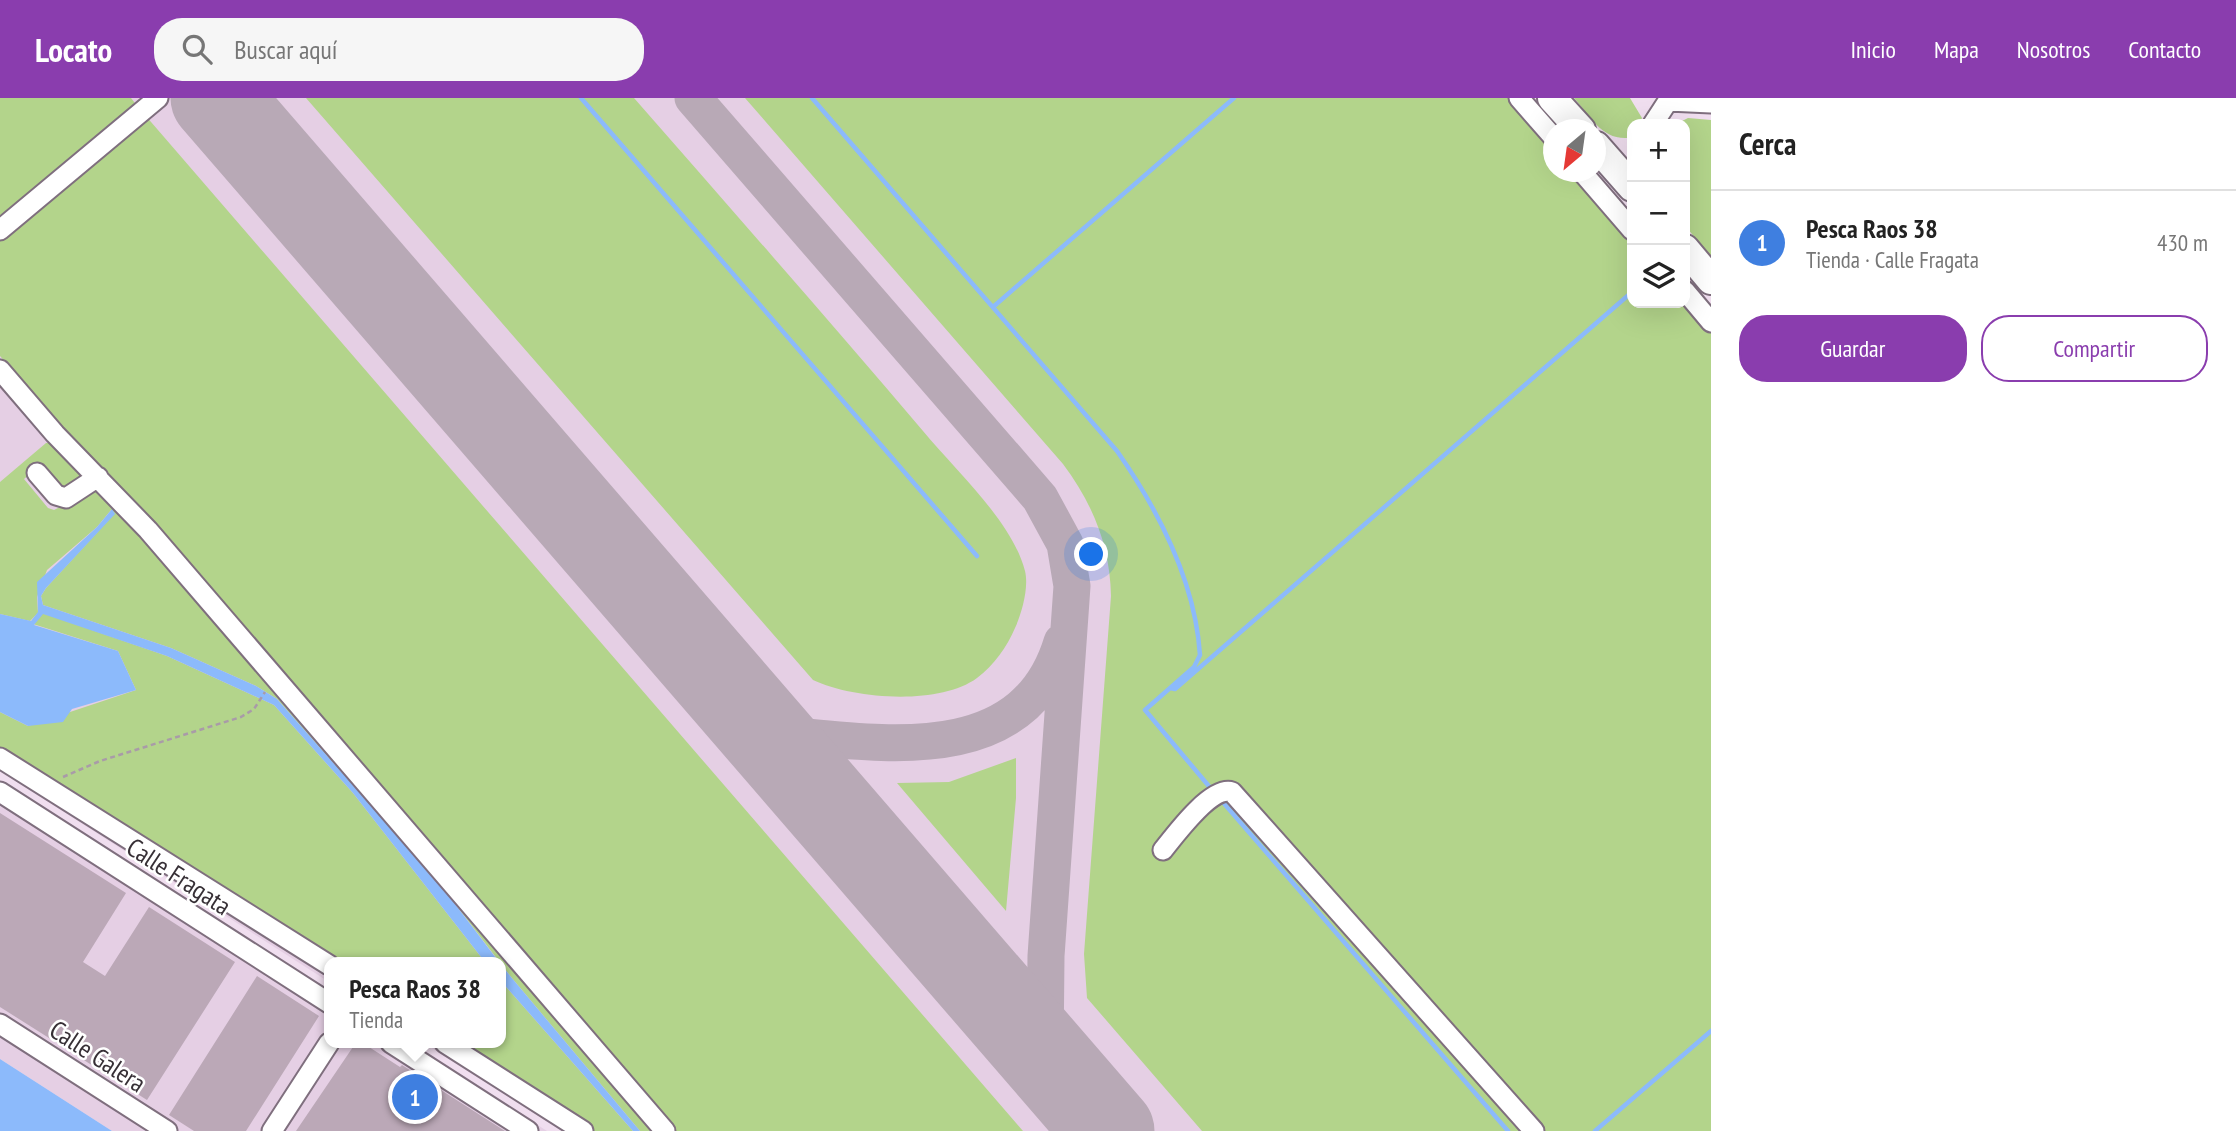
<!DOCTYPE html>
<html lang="es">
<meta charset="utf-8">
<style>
:root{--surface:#fff;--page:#f6f6f6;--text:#222;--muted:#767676;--line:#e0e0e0;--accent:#8a3dae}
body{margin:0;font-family:"PT Sans Narrow",sans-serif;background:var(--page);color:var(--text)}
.controls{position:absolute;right:21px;top:21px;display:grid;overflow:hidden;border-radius:14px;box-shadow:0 7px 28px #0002}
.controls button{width:63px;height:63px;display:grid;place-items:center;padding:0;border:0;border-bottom:2px solid var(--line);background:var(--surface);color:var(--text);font:35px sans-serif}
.compass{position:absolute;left:1543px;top:21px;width:63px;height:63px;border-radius:50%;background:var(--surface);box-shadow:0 7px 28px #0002;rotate:209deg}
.you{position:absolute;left:1092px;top:457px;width:24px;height:24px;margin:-18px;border:5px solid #fff;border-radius:50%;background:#1a73e8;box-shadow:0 0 0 10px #1a73e833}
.badge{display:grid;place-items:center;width:46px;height:46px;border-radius:50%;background:var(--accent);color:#fff;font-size:23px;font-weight:700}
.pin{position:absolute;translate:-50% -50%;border:4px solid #fff;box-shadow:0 2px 7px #0006}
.popup{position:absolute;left:324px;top:859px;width:182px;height:91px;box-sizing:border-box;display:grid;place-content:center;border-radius:14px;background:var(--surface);filter:drop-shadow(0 2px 5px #0005);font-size:23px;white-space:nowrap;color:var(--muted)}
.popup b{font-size:26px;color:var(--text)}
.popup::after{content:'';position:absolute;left:50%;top:100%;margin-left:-14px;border:14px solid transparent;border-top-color:var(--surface)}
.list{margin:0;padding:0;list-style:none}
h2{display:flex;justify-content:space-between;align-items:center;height:91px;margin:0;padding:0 28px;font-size:30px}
h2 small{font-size:23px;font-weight:400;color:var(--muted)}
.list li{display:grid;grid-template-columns:46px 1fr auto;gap:21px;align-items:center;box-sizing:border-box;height:105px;padding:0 28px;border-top:2px solid var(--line)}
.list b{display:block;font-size:26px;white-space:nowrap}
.list p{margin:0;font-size:23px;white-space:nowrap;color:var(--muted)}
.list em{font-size:23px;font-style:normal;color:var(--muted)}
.actions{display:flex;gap:14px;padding:21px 28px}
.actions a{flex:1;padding:16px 0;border:2px solid var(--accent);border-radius:28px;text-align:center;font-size:24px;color:var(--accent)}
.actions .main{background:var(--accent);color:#fff}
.icon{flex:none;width:38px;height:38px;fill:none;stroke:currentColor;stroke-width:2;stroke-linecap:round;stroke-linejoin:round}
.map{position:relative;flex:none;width:1711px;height:1033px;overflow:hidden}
header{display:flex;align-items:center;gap:42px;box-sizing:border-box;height:98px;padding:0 35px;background:var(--accent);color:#fff}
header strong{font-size:33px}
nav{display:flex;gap:38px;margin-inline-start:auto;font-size:24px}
.search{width:490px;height:63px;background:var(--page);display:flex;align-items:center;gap:18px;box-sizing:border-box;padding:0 24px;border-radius:28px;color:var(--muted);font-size:26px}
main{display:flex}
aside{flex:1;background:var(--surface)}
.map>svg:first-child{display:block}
.built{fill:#e5cfe4}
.green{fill:#b3d48b}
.water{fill:#8cbafb}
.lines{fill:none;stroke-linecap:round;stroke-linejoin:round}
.stream{stroke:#8cbafb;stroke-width:4.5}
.taxiway{stroke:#b8a9b6;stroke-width:37}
.runway{stroke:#b8a9b6;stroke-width:91}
.building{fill:#bba8b7}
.minor-casing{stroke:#7f6f7e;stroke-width:23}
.highway-casing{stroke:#7f6f7e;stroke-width:32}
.path{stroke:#a99ba8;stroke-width:2.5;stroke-dasharray:5 3.5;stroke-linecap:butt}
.minor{stroke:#fff;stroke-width:19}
.highway{stroke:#fff;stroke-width:28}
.labels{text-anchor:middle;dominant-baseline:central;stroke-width:5;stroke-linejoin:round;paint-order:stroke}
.street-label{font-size:26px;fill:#373036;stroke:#fff}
</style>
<header>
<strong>Locato</strong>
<div class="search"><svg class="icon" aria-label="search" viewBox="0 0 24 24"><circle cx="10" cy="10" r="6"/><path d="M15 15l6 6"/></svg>Buscar aquí</div>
<nav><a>Inicio</a><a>Mapa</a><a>Nosotros</a><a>Contacto</a></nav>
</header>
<main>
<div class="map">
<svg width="1711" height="1033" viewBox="0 0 1711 1033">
<rect width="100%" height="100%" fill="#f0deef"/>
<path class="built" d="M0,0H1522L1554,74L1632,205L1711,1033H562L424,945H501V864H329V884L0,673Z
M0,683L329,893V945H410L547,1033H112L0,961Z"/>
<path class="green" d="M0,0H131L138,9L0,126Z
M306,0H634C731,111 828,221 923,333C956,373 1012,423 1025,473C1029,489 1022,515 1015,530C1007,549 994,567 977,580C939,608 853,601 813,582Z
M745,0H1514L1553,46L1554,74H1577L1632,137V205H1685L1711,229V1033H1202L1087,900L1084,856L1111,498C1110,448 1093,406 1063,366Z
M1574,0H1630L1642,20L1639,26H1632V36L1628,40C1602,42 1590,18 1574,0Z
M145,17L1023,1033H675L0,258V138Z
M1688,20L1711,22V158L1685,128V26H1676Z
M46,345H52L85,375L67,394L39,368L24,381L48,410L54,412L98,390L105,391L662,1033H640L511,879L439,785L277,601L256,588L171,550L43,507L41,498L46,490L114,416L111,412L97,429L47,472L37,499L38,515L30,523L0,516V384Z
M43,515L167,558L274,607L353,695L485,864H332L0,657V614L28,628L136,592L118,553L33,526Z
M1016,660V700L1006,813L897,685L949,684Z
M501,883L633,1033H587L451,945H501Z"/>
<path class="water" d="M112,411L115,416L46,490L41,498L43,507L171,550L256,588L277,601L439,785L499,864H485L353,695L274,607L167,558L43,516L34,527L118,553L136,592L72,611L63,624L28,628L0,614V516L31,523L38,514L37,484L97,429Z
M501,866L511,879L640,1033H633L501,883Z
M0,961L112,1033H0Z"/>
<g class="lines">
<path class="stream" d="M581,0L977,458
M812,0L1117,353C1159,413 1195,482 1200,557L1194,569L1145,612L1213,693
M993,209L1234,0
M1170,590L1175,591L1632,194
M1221,702L1508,1033
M1595,1033L1711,933"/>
<path class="taxiway" d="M693,0L1040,400L1065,446L1072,488L1046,858L1045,958
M765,635C869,643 1022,677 1062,544"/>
<path class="runway" d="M216,0L1109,1033"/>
</g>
<path class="building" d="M0,715L126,795L83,864L105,878L149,809L235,864L147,1002L0,909Z
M257,878L319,918L246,1033H194L169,1017Z
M355,946L369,949L400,969L402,967L505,1033H296Z"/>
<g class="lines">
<g class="minor-casing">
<path id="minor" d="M1519,0L1554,40
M1653,26L1668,3L1711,5
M1582,74L1632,132
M0,132L158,0
M1685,193L1711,224
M0,272L55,336L148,432L665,1033
M37,375L56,397L66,400L98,379
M0,660L329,867
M0,694L329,905
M1163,752C1175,737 1212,687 1232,694L1534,1033
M0,926L167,1033
M391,945L528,1033
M445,945L583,1033
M272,1033L329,945"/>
</g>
<g class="highway-casing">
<path id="highway" d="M1552,0L1581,32
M1596,48L1632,89
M1685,151L1711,182"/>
</g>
<path class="path" d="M63,679L100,663L241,619L254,611L265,594"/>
<use href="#minor" class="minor"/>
<use href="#highway" class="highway"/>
</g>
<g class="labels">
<g class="street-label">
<text transform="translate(179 778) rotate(33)">Calle Fragata</text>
<text transform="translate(98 958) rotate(33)">Calle Galera</text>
</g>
</g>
</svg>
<div class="controls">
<button>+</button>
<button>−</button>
<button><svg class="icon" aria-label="layers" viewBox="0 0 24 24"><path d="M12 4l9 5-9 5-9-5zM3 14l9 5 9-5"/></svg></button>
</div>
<svg class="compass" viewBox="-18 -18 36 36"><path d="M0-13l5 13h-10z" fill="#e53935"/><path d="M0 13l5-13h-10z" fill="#767676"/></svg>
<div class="you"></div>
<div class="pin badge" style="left:415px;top:999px;background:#3f7fe0">1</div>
<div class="popup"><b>Pesca Raos 38</b>Tienda</div>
</div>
<aside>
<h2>Cerca<small></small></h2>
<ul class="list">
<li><span class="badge" style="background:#3f7fe0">1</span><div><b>Pesca Raos 38</b><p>Tienda · Calle Fragata</p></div><em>430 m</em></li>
</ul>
<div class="actions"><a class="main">Guardar</a><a>Compartir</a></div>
</aside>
</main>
